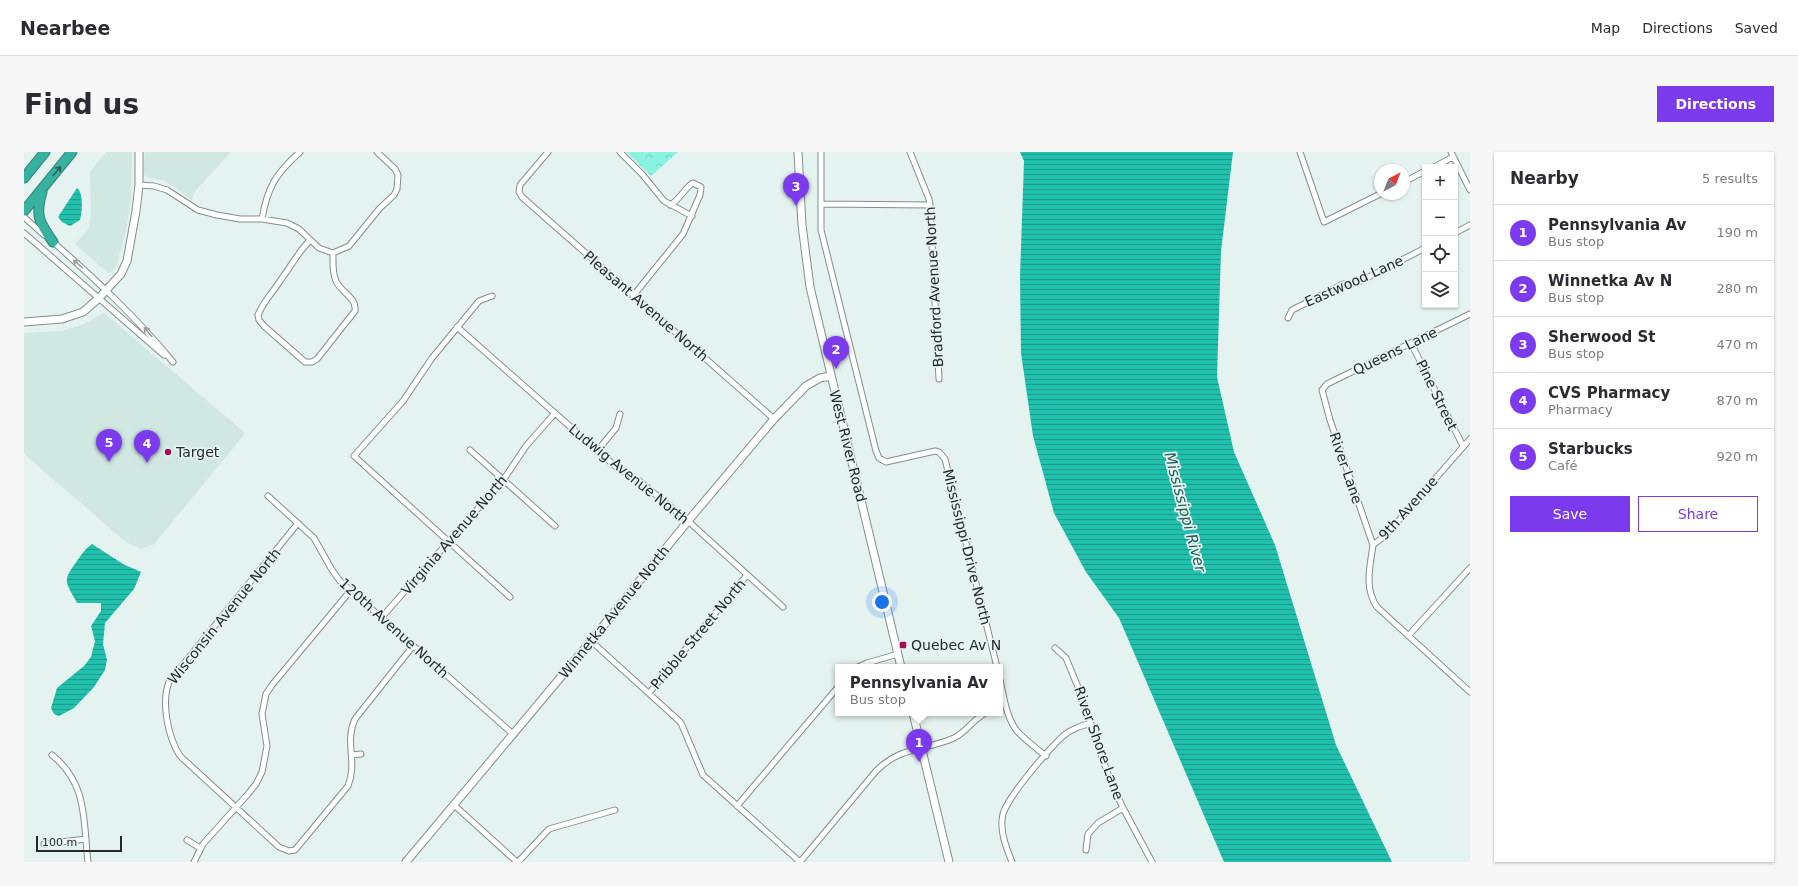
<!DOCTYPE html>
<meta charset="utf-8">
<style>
:root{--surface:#fff;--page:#f7f7f7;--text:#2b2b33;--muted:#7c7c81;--line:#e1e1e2;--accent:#7c3aed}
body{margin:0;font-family:"DejaVu Sans",sans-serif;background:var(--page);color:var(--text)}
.controls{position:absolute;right:12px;top:12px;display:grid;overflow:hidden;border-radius:0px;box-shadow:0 1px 3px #0004}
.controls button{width:36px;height:36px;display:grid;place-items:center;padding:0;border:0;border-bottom:1px solid var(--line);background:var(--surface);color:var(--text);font:20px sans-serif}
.compass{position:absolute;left:1350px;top:12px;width:36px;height:36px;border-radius:50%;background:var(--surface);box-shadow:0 1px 3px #0004;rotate:42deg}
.scale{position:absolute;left:12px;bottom:10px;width:86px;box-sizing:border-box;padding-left:4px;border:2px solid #242928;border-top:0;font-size:11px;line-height:14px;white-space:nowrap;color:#242928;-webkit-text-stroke:3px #e4f3f0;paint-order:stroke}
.you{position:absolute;left:858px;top:450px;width:14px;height:14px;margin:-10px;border:3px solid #fff;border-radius:50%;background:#1a73e8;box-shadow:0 0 0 6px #1a73e833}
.badge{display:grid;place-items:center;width:26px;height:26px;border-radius:50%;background:var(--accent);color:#fff;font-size:13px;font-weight:700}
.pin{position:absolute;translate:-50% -33px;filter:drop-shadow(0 1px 2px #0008)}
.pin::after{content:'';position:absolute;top:21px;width:14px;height:12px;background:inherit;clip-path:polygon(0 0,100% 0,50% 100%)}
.popup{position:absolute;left:811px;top:512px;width:168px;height:52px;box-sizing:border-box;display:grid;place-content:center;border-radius:0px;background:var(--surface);filter:drop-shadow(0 1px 3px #0005);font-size:13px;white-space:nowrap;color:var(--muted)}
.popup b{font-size:15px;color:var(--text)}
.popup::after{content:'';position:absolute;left:50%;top:100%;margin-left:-8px;border:8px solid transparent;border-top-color:var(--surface)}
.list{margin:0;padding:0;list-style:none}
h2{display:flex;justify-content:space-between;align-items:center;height:52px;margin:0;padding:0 16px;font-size:17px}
h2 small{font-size:13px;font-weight:400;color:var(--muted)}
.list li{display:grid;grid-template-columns:26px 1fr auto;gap:12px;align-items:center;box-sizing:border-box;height:56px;padding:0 16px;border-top:1px solid var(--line)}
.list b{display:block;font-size:15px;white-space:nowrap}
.list p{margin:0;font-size:13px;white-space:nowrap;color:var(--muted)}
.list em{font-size:13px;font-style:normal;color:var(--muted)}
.actions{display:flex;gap:8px;padding:12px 16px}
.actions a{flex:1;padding:9px 0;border:1px solid var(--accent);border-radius:0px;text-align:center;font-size:14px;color:var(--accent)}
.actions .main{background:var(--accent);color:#fff}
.icon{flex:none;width:22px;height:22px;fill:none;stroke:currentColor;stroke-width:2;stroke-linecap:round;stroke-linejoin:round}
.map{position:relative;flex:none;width:1446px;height:710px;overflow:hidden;border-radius:0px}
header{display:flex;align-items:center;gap:24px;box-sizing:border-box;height:56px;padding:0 20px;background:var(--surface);border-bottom:1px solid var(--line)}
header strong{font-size:19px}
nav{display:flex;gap:22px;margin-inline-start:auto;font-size:14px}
.intro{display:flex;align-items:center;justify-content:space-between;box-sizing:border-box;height:96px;padding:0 24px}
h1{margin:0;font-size:28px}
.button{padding:10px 18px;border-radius:0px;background:var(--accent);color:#fff;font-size:14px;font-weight:700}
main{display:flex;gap:24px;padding:0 24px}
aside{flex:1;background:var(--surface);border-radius:0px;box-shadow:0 1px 3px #0004}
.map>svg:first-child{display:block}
.built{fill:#d0e7e2}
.forest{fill:url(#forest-crowns)}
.water{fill:url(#water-rules)}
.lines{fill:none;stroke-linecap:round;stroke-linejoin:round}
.street-casing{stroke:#818f8c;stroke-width:7}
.secondary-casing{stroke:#818f8c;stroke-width:9}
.highway-casing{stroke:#318276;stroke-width:11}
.street{stroke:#fff;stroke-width:5}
.secondary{stroke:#fff;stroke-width:7}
.highway{stroke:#38b2a0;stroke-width:9}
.oneway{stroke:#2c6058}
.oneway2{stroke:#9c9f9e}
.poi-dot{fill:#a31154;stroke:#e4f3f0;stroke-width:1.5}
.labels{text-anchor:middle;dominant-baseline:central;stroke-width:3.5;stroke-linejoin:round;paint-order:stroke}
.street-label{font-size:14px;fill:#242928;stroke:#e4f3f0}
.poi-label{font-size:14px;fill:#242928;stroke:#e4f3f0;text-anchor:start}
.water-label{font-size:15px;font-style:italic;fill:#235d54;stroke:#e4f3f0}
</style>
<header>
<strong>Nearbee</strong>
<nav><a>Map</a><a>Directions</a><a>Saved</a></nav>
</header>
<div class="intro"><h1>Find us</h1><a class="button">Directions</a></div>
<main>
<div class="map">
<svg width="1446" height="710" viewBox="0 0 1446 710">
<defs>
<pattern id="forest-crowns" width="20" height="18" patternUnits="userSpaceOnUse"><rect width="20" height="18" fill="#89f2e0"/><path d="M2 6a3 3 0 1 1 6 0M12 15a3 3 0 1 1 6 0" fill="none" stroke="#76d0c0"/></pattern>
<pattern id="water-rules" width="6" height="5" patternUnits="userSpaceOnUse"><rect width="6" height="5" fill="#21c0ac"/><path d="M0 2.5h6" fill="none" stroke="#1d9c8c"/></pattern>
</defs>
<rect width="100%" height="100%" fill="#e4f3f0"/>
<path class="built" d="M82,0H108L107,50L102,79L93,112L88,120L84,121L51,92L64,78L67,64L66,20Z
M121,0H207L171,39L168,49L151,35L141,29L123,25L119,22Z
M80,161L220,280L219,284L130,392L117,397L102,390L0,302V181L38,179L58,173Z"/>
<path class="forest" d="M603,0H654L627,24Z"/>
<path class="water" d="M996,0H1209L1197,99L1193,225L1210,300L1251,393L1312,593L1368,710H1200L1095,466L1062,420L1030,361L1009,284L997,201L996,124L1000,9Z
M53,36C60,41 58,61 56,68L46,74L38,70L34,65Z
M68,392L99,412L117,420L110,437L81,471L79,492L83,508L81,518L70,535L50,556L35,564L30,562L27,556L33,536L60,514L67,505L71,489L67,474L77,459V451H53C41,428 38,430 53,409C58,402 61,397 68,392Z"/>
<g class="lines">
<g class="street-casing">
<path id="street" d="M524,0L496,33L495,40L498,45L750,267
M596,0L618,22L640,49L668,64
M797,0V78L852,299L855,306L862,310L911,299L915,300L921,307L973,515
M886,0L905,47L906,53L915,227
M1276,0L1300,70L1356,42
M1427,0L1446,38
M1410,15L1429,5
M1380,30L1401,19
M115,33L130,34L143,38L174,58L193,63L216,67H238L263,71L275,77L295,96L309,101L325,94L356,56L370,43L373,37L374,23L371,17L353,0
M798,52L906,53
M0,65L20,83
M238,67C243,36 252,21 276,0
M0,81L140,203
M1431,81L1446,73
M286,88C273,102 267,114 256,129C249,140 239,150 234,163L235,168L240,174L281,210H288L293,207L331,159C333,145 317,141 312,129C308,120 309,110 309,101
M28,89C71,127 112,165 149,210
M468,144L455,149L408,206L379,249L330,304L486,445
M609,144L659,82L676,43L677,35L669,31C662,34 656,48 646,53
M1264,166L1268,158L1280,152L1319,132H1328L1337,129L1401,96
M433,175L591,314L614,328L664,369L759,455
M1387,191L1439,294
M1446,287L1362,383L1349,393C1346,415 1340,436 1353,455L1446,540
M446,298L531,374
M573,299L592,276L596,262
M244,344L290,386L308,418L316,429L489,582
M274,371L145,530C137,551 144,585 156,604L255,695L265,699L271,698L324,634C334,609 320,591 331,567L389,494
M1349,393L1306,268L1298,238L1303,232L1446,162
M358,465L480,327L502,294L531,261
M1384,484L1446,416
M567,489L652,566L657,571L679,623L776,710L852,619C877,594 900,599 930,586C942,580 949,568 961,561
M1031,496L1042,506L1054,535L1085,625L1099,656L1128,710
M834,515L843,511L874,502
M976,528C980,545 982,565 993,579C1001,588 1012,596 1022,604
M625,541L723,423
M28,603C64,632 59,668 64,710
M328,603L337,602
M430,653L493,710
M713,654L814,535
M163,688L176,696
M20,692L62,687
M1062,698L1064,682L1074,671L1099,656
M170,710L179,692L224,642L232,632L238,620L243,594L238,562L242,542L248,533L327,438
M494,710L525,677L591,658
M988,710C982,695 975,678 979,662C984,644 1025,597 1039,584C1047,577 1057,574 1067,571"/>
</g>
<g class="secondary-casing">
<path id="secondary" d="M774,0L778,73L786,135L877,515
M0,170L38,167L59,160L75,146L97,122L103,109L112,59L115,33V0
M889,561L925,710
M382,710L567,489L664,369L750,267L782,234L796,226L807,224"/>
</g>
<g class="highway-casing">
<path id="highway" d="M0,26L21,0
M18,40C11,64 15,70 29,90
M0,59L48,0"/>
</g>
<use href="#street" class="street"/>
<use href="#secondary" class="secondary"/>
<use href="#highway" class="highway"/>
</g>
<defs><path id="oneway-shaft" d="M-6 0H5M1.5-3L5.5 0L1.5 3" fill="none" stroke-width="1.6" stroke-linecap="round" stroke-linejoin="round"/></defs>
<use class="oneway" href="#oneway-shaft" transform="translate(33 19) rotate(-50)"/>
<g class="oneway2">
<use href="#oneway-shaft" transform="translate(54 112) rotate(-139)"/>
<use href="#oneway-shaft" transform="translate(124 180) rotate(-131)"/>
</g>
<g class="poi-dot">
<circle cx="144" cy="300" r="4"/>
<rect x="875" y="489" width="8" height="8" rx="2"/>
</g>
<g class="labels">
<g class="street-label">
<text transform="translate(1330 129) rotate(-24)">Eastwood Lane</text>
<text transform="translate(910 135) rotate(-93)">Bradford Avenue North</text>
<text transform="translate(622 154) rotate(41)">Pleasant Avenue North</text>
<text transform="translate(1371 199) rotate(-26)">Queens Lane</text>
<text transform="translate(1413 243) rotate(64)">Pine Street</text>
<text transform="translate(824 294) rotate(76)">West River Road</text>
<text transform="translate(1322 316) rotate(71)">River Lane</text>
<text transform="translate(605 322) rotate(39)">Ludwig Avenue North</text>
<text transform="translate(1384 356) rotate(-48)">9th Avenue</text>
<text transform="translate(430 383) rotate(-49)">Virginia Avenue North</text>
<text transform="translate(943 395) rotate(76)">Mississippi Drive North</text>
<text transform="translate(590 460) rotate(-51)">Winnetka Avenue North</text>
<text transform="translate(200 464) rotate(-51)">Wisconsin Avenue North</text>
<text transform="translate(370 476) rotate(42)">120th Avenue North</text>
<text transform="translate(674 482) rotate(-50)">Pribble Street North</text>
<text transform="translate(1075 591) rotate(70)">River Shore Lane</text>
</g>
<g class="poi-label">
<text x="152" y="300">Target</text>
<text x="887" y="493">Quebec Av N</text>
</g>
<g class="water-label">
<text transform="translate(1161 360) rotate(75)">Mississippi River</text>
</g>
</g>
</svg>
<div class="controls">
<button>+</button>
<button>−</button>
<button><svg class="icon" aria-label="locate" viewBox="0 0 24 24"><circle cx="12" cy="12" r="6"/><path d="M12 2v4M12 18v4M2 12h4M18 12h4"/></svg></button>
<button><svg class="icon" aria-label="layers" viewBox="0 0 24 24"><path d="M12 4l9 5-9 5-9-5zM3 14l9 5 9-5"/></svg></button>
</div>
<svg class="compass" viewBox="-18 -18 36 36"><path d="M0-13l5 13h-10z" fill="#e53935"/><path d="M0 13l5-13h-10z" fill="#7c7c81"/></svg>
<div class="scale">100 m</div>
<div class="you"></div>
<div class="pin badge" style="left:895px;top:610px">1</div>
<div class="popup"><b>Pennsylvania Av</b>Bus stop</div>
<div class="pin badge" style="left:812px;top:217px">2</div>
<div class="pin badge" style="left:772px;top:54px">3</div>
<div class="pin badge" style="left:123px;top:311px">4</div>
<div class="pin badge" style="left:85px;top:310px">5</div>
</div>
<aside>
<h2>Nearby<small>5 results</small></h2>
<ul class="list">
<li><span class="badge">1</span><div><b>Pennsylvania Av</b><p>Bus stop</p></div><em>190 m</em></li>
<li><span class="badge">2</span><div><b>Winnetka Av N</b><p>Bus stop</p></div><em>280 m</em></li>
<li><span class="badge">3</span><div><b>Sherwood St</b><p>Bus stop</p></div><em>470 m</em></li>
<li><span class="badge">4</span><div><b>CVS Pharmacy</b><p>Pharmacy</p></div><em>870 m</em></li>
<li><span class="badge">5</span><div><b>Starbucks</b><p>Café</p></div><em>920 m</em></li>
</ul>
<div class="actions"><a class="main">Save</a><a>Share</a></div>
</aside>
</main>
